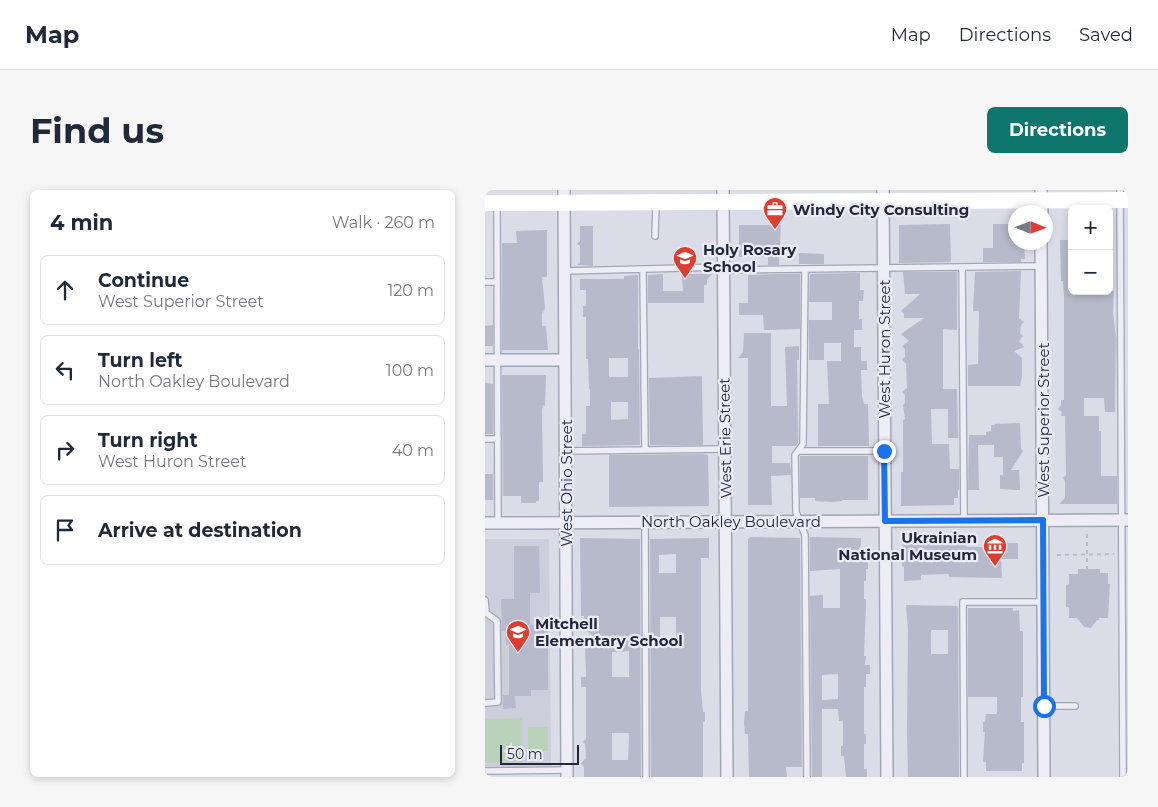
<!DOCTYPE html>
<meta charset="utf-8">
<style>
:root{--surface:#fff;--page:#f6f6f7;--text:#1f2937;--muted:#747a83;--line:#e0e1e3;--accent:#0f766e}
body{margin:0;font-family:Montserrat,sans-serif;background:var(--page);color:var(--text)}
.controls{position:absolute;right:15px;top:15px;display:grid;overflow:hidden;border-radius:8px;box-shadow:0 2px 8px #0003}
.controls button{width:45px;height:45px;display:grid;place-items:center;padding:0;border:0;border-bottom:1px solid var(--line);background:var(--surface);color:var(--text);font:25px sans-serif}
.compass{position:absolute;left:523px;top:15px;width:45px;height:45px;border-radius:50%;background:var(--surface);box-shadow:0 2px 8px #0003;rotate:91deg}
.scale{position:absolute;left:15px;bottom:12px;width:79px;box-sizing:border-box;padding-left:5px;border:2px solid #23273e;border-top:0;font-size:14px;line-height:18px;white-space:nowrap;color:#23273e;-webkit-text-stroke:4px #eaecf5;paint-order:stroke}
.stop{position:absolute;width:15px;height:15px;margin:-11px;border:4px solid #1a73e8;border-radius:50%;background:#fff}
.stop.end{background:#1a73e8;border-color:#fff;box-shadow:0 1px 5px #0008}
.list{margin:0;padding:0;list-style:none}
h2{display:flex;justify-content:space-between;align-items:center;height:65px;margin:0;padding:0 20px;font-size:21px}
h2 small{font-size:16px;font-weight:400;color:var(--muted)}
.list li{display:grid;grid-template-columns:32px 1fr auto;gap:15px;align-items:center;box-sizing:border-box;height:70px;margin:0 10px 10px;padding:0 10px;border:1px solid var(--line);border-radius:8px}
.list b{display:block;font-size:19px;white-space:nowrap}
.list p{margin:0;font-size:16px;white-space:nowrap;color:var(--muted)}
.list em{font-size:16px;font-style:normal;color:var(--muted)}
.icon{flex:none;width:28px;height:28px;fill:none;stroke:currentColor;stroke-width:2;stroke-linecap:round;stroke-linejoin:round}
.map{position:relative;flex:none;width:643px;height:587px;overflow:hidden;border-radius:8px}
header{display:flex;align-items:center;gap:30px;box-sizing:border-box;height:70px;padding:0 25px;background:var(--surface);border-bottom:1px solid var(--line)}
header strong{font-size:24px}
nav{display:flex;gap:28px;margin-inline-start:auto;font-size:18px}
.intro{display:flex;align-items:center;justify-content:space-between;box-sizing:border-box;height:120px;padding:0 30px}
h1{margin:0;font-size:35px}
.button{padding:12px 22px;border-radius:8px;background:var(--accent);color:#fff;font-size:18px;font-weight:700}
main{display:flex;gap:30px;padding:0 30px}
aside{flex:1;background:var(--surface);border-radius:8px;box-shadow:0 2px 8px #0003}
.map>svg:first-child{display:block}
.built{fill:#cccedc}
.green{fill:#bbd2ba}
.building{fill:#b7baca;fill-rule:evenodd}
.lines{fill:none;stroke-linecap:round;stroke-linejoin:round}
.service-casing{stroke:#a3a6b4;stroke-width:8}
.minor-casing{stroke:#a3a6b4;stroke-width:14}
.path{stroke:#b8bac5;stroke-width:2;stroke-dasharray:4 4;stroke-linecap:butt}
.service{stroke:#edeef5;stroke-width:5.5}
.minor{stroke:#edeef5;stroke-width:11}
.secondary{stroke:#fff;stroke-width:16}
.route{stroke:#1a73e8;stroke-width:6}
.labels{text-anchor:middle;dominant-baseline:central;stroke-width:4.5;stroke-linejoin:round;paint-order:stroke}
.poi-label{font-size:15px;font-weight:bold;fill:#23273e;stroke:#eaecf5;text-anchor:start}
.street-label{font-size:15px;fill:#23273e;stroke:#eaecf5}
</style>
<header>
<strong>Map</strong>
<nav><a>Map</a><a>Directions</a><a>Saved</a></nav>
</header>
<div class="intro"><h1>Find us</h1><a class="button">Directions</a></div>
<main>
<aside>
<h2>4 min<small>Walk · 260 m</small></h2>
<ul class="list">
<li><svg class="icon" aria-label="ahead" viewBox="0 0 24 24"><path d="M12 20V5M6 11l6-6 6 6"/></svg><div><b>Continue</b><p>West Superior Street</p></div><em>120 m</em></li>
<li><svg class="icon" aria-label="left" viewBox="0 0 24 24"><path d="M17 20v-9H6M10 6l-5 5 5 5"/></svg><div><b>Turn left</b><p>North Oakley Boulevard</p></div><em>100 m</em></li>
<li><svg class="icon" aria-label="right" viewBox="0 0 24 24"><path d="M7 20v-9h11M14 6l5 5-5 5"/></svg><div><b>Turn right</b><p>West Huron Street</p></div><em>40 m</em></li>
<li><svg class="icon" aria-label="arrive" viewBox="0 0 24 24"><path d="M6 21V4h12l-3 4 3 4H6"/></svg><div><b>Arrive at destination</b></div></li>
</ul>
</aside>
<div class="map">
<svg width="643" height="587" viewBox="0 0 643 587">
<rect width="100%" height="100%" fill="#dadce7"/>
<path class="built" d="M0,349H64L66,577L0,578Z"/>
<path class="green" d="M37,528V573H0V529Z
M43,537H63V561H43Z"/>
<path class="building" d="M465,34L466,72L414,73V35Z
M508,34H530V52H539L540,69H536V72H498V58H508Z
M254,35H296L294,75H283V67H254Z
M95,36H108V76L92,75L95,73V56L92,54L95,51Z
M62,40V87H57L60,117L59,121L57,123V136H61L63,160H17V53H32L31,41Z
M575,50H587V101H629L628,122L631,149L630,222H620L619,208H599V226H614V241H616V286H632V314H574L580,308V291L578,288L581,285L580,226H576L577,222L573,219L576,215V210H579V106L578,91H576Z
M314,63L339,64V74H314Z
M536,81L534,128L539,132L536,135L535,143L538,146L534,151L539,157L529,161L537,168V186L535,196H483V175L493,174L494,121H488L490,82Z
M418,82H472V140L458,139V199H472L473,248H463V219H446L447,254H464L465,279H474V300H473V308H469V315L416,316V282H418V230L420,229L418,215L420,213V205L417,202L422,198L421,174L417,169L420,167V159L417,156L424,151L416,144L439,128H419V124L416,121L435,104H420Z
M375,83V100H379L378,111H374V129H377V140H369V157H376V171H382V180H376L377,206L379,214H383L384,256H333V214H344L342,171H356V153H339V170H324V130H347V112H324L325,84Z
M178,84V101H198L197,84H227L222,90V95H219V113H163V85Z
M294,84H315V139L279,140L278,125H254V113H263V85Z
M153,85V159H154L155,255L97,256V244H101V216H105V199H104L103,169H101V127H98V116H101V100H95V89H139V86ZM124,168H143V187H124ZM126,212H143V229L126,230Z
M8,135V156H0V136Z
M259,143H286V216H302L300,157L314,156V170H312L313,253L311,256H287V273H305L306,285L286,286L287,315H263V168H253L258,162Z
M17,185H61L60,216L58,215L57,220L58,292H54V311H51V313H36V306H18Z
M217,186L218,255H165L164,188Z
M0,193L8,194V244H0Z
M535,233L536,259L538,261L526,280H534L535,300L515,299V285H518V267H509V255H493L494,300H483L484,245H501V242L506,241V235H510V234Z
M218,264L223,265L224,316L124,317V265Z
M315,266H383V310H357V311L346,312L330,311V308H315Z
M0,284H8V310H0Z
M464,346H481V357H504V353H533V369H516L517,388L464,387V384L436,385V390L419,391V377L417,376L418,347H436V353H464Z
M266,347L315,348L317,577H301L302,587H264L263,544H260L259,533L260,521H263V349Z
M325,347L376,348L375,367H379V370L383,369V379H381V391H379V409H381V415L379,466H381L380,475H385V484H381V497H379V544H381V554H379V579H382V587H361L359,566H356V556H358V531H354L353,519H337V587H327L325,406L338,405V418H355V379L325,381ZM353,484V509L337,510V485Z
M95,348L155,349L156,587H99V577L96,573L101,568L100,554L98,552L101,549V497H96V487H101L100,453H116L98,438L99,426H96ZM144,461V487H127V462ZM127,543H144L143,570H127Z
M224,348V368H216V499L218,522H220V532H218V587H166L165,349ZM191,364V383H174V365ZM175,427H191V452H175Z
M29,356H54L55,403H45V435H63V500H46V506H30L31,518L18,519V505H24V454L21,455L20,441H17L16,409H29Z
M593,379H615V383H623V394H625L623,428H614V430H612L606,438L599,437L592,428H584V417H581V395L584,394V384H593Z
M421,415L472,416L473,418L474,587H423L422,542L423,440ZM446,440H463V464H446Z
M483,418H528V421L534,420L535,441H538V507H536V532H539V573H537V581H501V572H498L500,542H498V532H500L501,524H512V507H483Z"/>
<g class="lines">
<g class="service-casing">
<path id="service" d="M635,0L638,587
M12,15L13,333
M170,46L171,15
M477,77L479,330
M320,79L318,254L310,265L311,322L320,345L322,587
M158,80L160,260
M238,80L556,76
M80,81L238,77
M0,92H12
M0,249H13
M81,261L240,259
M314,261H399
M160,332L161,587
M0,410L1,423L12,431L13,512L0,513
M559,516H590
M0,581L82,580
M479,587L478,412H558"/>
</g>
<g class="minor-casing">
<path id="minor" d="M79,0L82,587
M238,0L242,587
M398,0L402,587
M556,0L557,22
M556,52L559,587
M0,170H80
M0,333L643,330"/>
</g>
<path class="path" d="M602,344V379
M572,365L629,364"/>
<use href="#service" class="service"/>
<use href="#minor" class="minor"/>
<path class="secondary" d="M0,13L643,10"/>
</g>
<g class="lines">
<path class="route" d="M399,261L400,331L558,330L559,516"/>
</g>
<defs>
<g id="office-pin" transform="scale(1.25)"><path d="M0 17L-7.5 6A9.5 9.5 0 1 1 7.5 6Z" fill="#dc3e2f" stroke="#eaecf5"/><path d="M-6-3h4V-5.5h4V-3h4V5H-6ZM-1-4.5V-3h2v-1.5ZM-6 0V1H6V0Z" fill="#fff"/></g>
<g id="school-pin" transform="scale(1.25)"><path d="M0 17L-7.5 6A9.5 9.5 0 1 1 7.5 6Z" fill="#dc3e2f" stroke="#eaecf5"/><path d="M0-5L7-2L0 1L-7-2ZM-4 1L0 2.5L4 1V4Q0 6-4 4Z" fill="#fff"/></g>
<g id="museum-pin" transform="scale(1.25)"><path d="M0 17L-7.5 6A9.5 9.5 0 1 1 7.5 6Z" fill="#dc3e2f" stroke="#eaecf5"/><path d="M0-6L6-3V-2H-6V-3ZM-5-1h2V3h-2ZM-1-1h2V3h-2ZM3-1h2V3H3ZM-6 4H6V6H-6Z" fill="#fff"/></g>
</defs>
<g fill-rule="evenodd">
<use href="#office-pin" x="290" y="19"/>
<use href="#school-pin" x="200" y="68"/>
<use href="#museum-pin" x="510" y="356"/>
<use href="#school-pin" x="33" y="442"/>
</g>
<g class="labels">
<g class="poi-label">
<text x="308" y="19">Windy City Consulting</text>
<text x="218" y="59">Holy Rosary<tspan x="218" dy="17">School</tspan></text>
<text x="492" y="347" text-anchor="end">Ukrainian<tspan x="492" dy="17">National Museum</tspan></text>
<text x="50" y="433">Mitchell<tspan x="50" dy="17">Elementary School</tspan></text>
</g>
<g class="street-label">
<text transform="translate(399 159) rotate(-90)">West Huron Street</text>
<text transform="translate(558 230) rotate(-90)">West Superior Street</text>
<text transform="translate(240 248) rotate(-91)">West Erie Street</text>
<text transform="translate(81 293) rotate(-90)">West Ohio Street</text>
<text x="246" y="331">North Oakley Boulevard</text>
</g>
</g>
</svg>
<div class="controls">
<button>+</button>
<button>−</button>
</div>
<svg class="compass" viewBox="-18 -18 36 36"><path d="M0-13l5 13h-10z" fill="#e53935"/><path d="M0 13l5-13h-10z" fill="#747a83"/></svg>
<div class="scale">50 m</div>
<div class="stop" style="left:559px;top:516px"></div>
<div class="stop end" style="left:399px;top:261px"></div>
</div>
</main>
